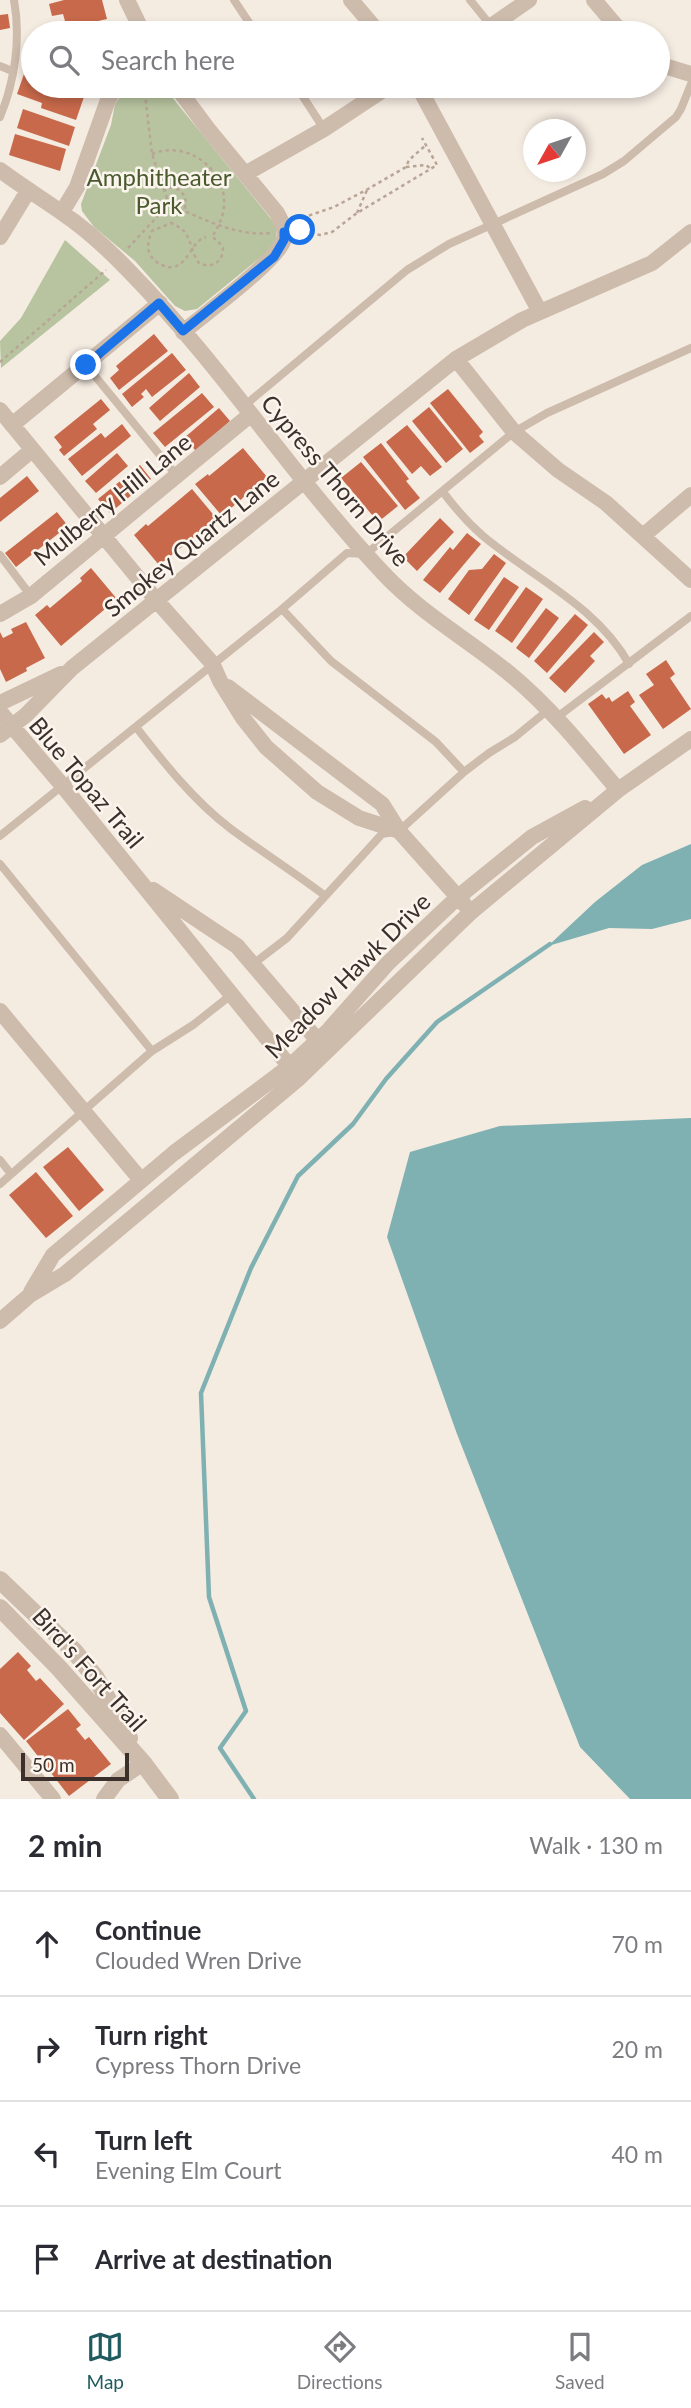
<!DOCTYPE html>
<meta charset="utf-8">
<style>
:root{--surface:#fff;--page:#f2f2f3;--text:#2b2b33;--muted:#7c7c81;--line:#e1e1e2;--accent:#1f5a5e}
body{margin:0;font-family:Lato,sans-serif;background:var(--page);color:var(--text)}
.compass{position:absolute;left:523px;top:119px;width:63px;height:63px;border-radius:50%;background:var(--surface);box-shadow:0 4px 10px #0003;rotate:230deg}
.scale{position:absolute;left:21px;bottom:18px;width:108px;box-sizing:border-box;padding-left:7px;border:4px solid #3b302b;border-top:0;font-size:19px;line-height:24px;white-space:nowrap;color:#3b302b;-webkit-text-stroke:5px #fbf5ee;paint-order:stroke}
.stop{position:absolute;width:21px;height:21px;margin:-16px;border:5px solid #1a73e8;border-radius:50%;background:#fff}
.stop.end{background:#1a73e8;border-color:#fff;box-shadow:0 2px 7px #0008}
.list{margin:0;padding:0;list-style:none}
h2{display:flex;justify-content:space-between;align-items:center;height:91px;margin:0;padding:0 28px;font-size:30px}
h2 small{font-size:23px;font-weight:400;color:var(--muted)}
.list li{display:grid;grid-template-columns:46px 1fr auto;gap:21px;align-items:center;box-sizing:border-box;height:105px;padding:0 28px;border-top:2px solid var(--line)}
.list b{display:block;font-size:26px;white-space:nowrap}
.list p{margin:0;font-size:23px;white-space:nowrap;color:var(--muted)}
.list em{font-size:23px;font-style:normal;color:var(--muted)}
.icon{flex:none;width:38px;height:38px;fill:none;stroke:currentColor;stroke-width:2;stroke-linecap:round;stroke-linejoin:round}
.map{position:relative;flex:none;width:691px;height:1799px;overflow:hidden}
.search{position:absolute;background:var(--surface);box-shadow:0 4px 10px #0003;left:21px;right:21px;top:21px;height:77px;display:flex;align-items:center;gap:18px;box-sizing:border-box;padding:0 24px;border-radius:38px;color:var(--muted);font-size:26px}
.sheet{height:511px;background:var(--surface)}
nav{display:flex;justify-content:space-around;align-items:center;box-sizing:border-box;height:98px;border-top:2px solid var(--line);background:var(--surface);font-size:19px;color:var(--muted)}
nav a{display:grid;justify-items:center;gap:4px}
nav .on{color:var(--accent)}
.map>svg:first-child{display:block}
.green{fill:#b8c4a0}
.water{fill:#7fb0b2}
.lines{fill:none;stroke-linecap:round;stroke-linejoin:round}
.stream{stroke:#7fb0b2;stroke-width:4.5}
.building{fill:#c8694b}
.path{stroke:#b9a596;stroke-width:2.5;stroke-dasharray:3.5 3.5;stroke-linecap:butt}
.service{stroke:#cdbbac;stroke-width:8}
.minor{stroke:#cdbbac;stroke-width:16}
.tertiary{stroke:#cdbbac;stroke-width:18}
.route{stroke:#1a73e8;stroke-width:9}
.labels{text-anchor:middle;dominant-baseline:central;stroke-width:5;stroke-linejoin:round;paint-order:stroke}
.park-label{font-size:24px;fill:#4a5a2e;stroke:#fbf5ee}
.street-label{font-size:24px;fill:#3b302b;stroke:#fbf5ee}
</style>
<div class="map">
<svg width="691" height="1799" viewBox="0 0 691 1799">
<rect width="100%" height="100%" fill="#f4ebe1"/>
<path class="green" d="M128,86H163L276,225V241L272,248L197,309L185,311L175,306L135,261L94,227L82,211L81,204L111,125L115,104Z
M65,240L110,280L1,368L0,341L21,318Z"/>
<path class="water" d="M691,844V919L652,929L609,928L548,946L595,902L642,865Z
M691,1118V1799H630L580,1747L457,1434L387,1237L410,1152L500,1126Z"/>
<g class="lines">
<path class="stream" d="M254,1799L220,1748L246,1711L209,1597L201,1393L251,1268L298,1176L353,1124L386,1079L437,1022L550,944"/>
</g>
<path class="building" d="M64,0H102L107,19L67,28L63,14L52,16L49,4Z
M8,14L10,28L0,30V15Z
M24,74L33,77V86H62L85,94L76,120L41,108L42,103L17,94Z
M23,109L75,127L69,146L17,128Z
M15,134L66,149L60,171L9,155Z
M154,334L168,351L119,390L110,378L119,370L116,366Z
M172,353L186,370L152,397L146,389L141,394L144,397L132,407L122,394Z
M189,373L200,387L160,421L149,408Z
M448,389L483,432L479,436L484,442L470,453L430,403Z
M202,393L214,407L165,447L153,433Z
M101,399L110,410L93,424L97,429L64,456L59,450L62,447L54,437Z
M429,407L463,449L446,463L412,421Z
M219,408L230,421L196,451L184,438Z
M122,424L131,436L82,476L68,459L101,433L105,438Z
M407,425L442,467L430,476L421,466L412,474L386,442Z
M381,443L409,479L406,481L420,498L405,510L363,457Z
M243,448L267,477L222,516L195,484L208,474L209,476Z
M117,453L128,466L96,493L85,481Z
M361,462L398,506L378,522L341,478Z
M140,465L151,479L110,513L98,499Z
M27,476L39,491L0,522V498Z
M192,489L217,519L159,565L134,535L146,524L148,526Z
M57,512L68,526L16,567L5,553Z
M440,518L454,532L417,571L403,557Z
M467,533L481,544L440,593L423,580L450,547L453,550Z
M494,554L506,563L469,615L448,599L469,570L482,569Z
M91,568L117,599L61,646L35,615L47,605L50,608L82,581L80,578Z
M504,577L519,587L489,630L474,620Z
M526,587L543,599L512,643L495,631Z
M546,608L559,618L529,658L516,648Z
M575,614L588,625L547,673L534,661Z
M26,622L45,658L26,668L27,671L6,682L0,669V632L3,638L13,633L11,629Z
M594,632L604,642L590,656L595,661L565,693L549,678Z
M666,660L675,674L670,678L691,709L663,729L639,695L654,685L646,674Z
M628,691L635,702L630,706L651,735L624,754L588,704L602,694L606,699L609,697L612,702Z
M68,1147L104,1190L79,1211L43,1167Z
M36,1172L73,1216L46,1238L9,1195Z
M18,1652L31,1666L27,1670L36,1681L40,1678L64,1704L24,1740L0,1713V1669Z
M68,1709L81,1725L76,1729L85,1740L89,1737L111,1764L69,1796L26,1741Z"/>
<g class="lines">
<path class="path" d="M144,86L152,154L169,204C199,217 236,237 270,233
M152,154C187,139 227,170 224,206C223,218 218,227 212,237L218,241L223,248C223,263 211,269 199,263C187,246 194,232 171,223L152,231C149,239 146,246 150,254C152,259 157,263 162,265C187,276 189,241 206,237
M406,167L426,165L431,169
M163,191L172,187C184,191 188,198 184,211
M357,213L367,190
M302,229L299,219L334,207L368,189L406,167L409,160L426,145
M297,230L320,235L332,232L357,213L437,165L422,138
M128,248L169,204
M0,362L106,270"/>
<path class="service" d="M234,0L256,33
M470,0L492,27
M0,66L12,71
M296,86L324,129
M0,117C15,81 21,38 14,0
M86,365L177,476
M244,406L407,270L449,244L603,174L624,161L676,117L681,109L691,84
M443,492C455,508 468,523 483,536C532,577 597,606 629,664
M0,555L31,596
M282,609L331,661L436,742L464,772
M556,718L691,616
M136,727C164,763 194,801 231,829C262,852 294,872 324,895
M0,836L282,609L347,553L366,554L514,432L547,413L691,348
M0,864L152,1051
M253,964L287,938L382,834L399,831L464,772L489,753L515,737L548,710
M0,1160L11,1174
M0,1184L152,1051L193,1025L231,995"/>
<path class="minor" d="M127,0L143,33
M351,0L379,33
M594,0L622,33
M481,33L529,0
M658,64L691,74
M176,86L208,129L277,213C281,221 286,229 284,239C279,260 203,315 183,332
M418,86L540,312
M0,170C20,185 41,198 61,212C86,229 109,250 129,271C222,366 294,479 385,575C422,614 469,640 510,674C551,708 584,749 618,790
M245,174L324,129L389,86
M62,212L77,187L108,100L116,86
M0,237L28,191
M456,359L514,432L558,470L606,503L691,580
M0,410L157,601L212,663L220,681L243,718L266,747L317,792L359,818L399,831
M12,425L160,303
M0,477L32,450
M644,535L691,495
M0,614L31,596L250,415
M228,687L382,804L399,831L464,904
M0,703L61,674
M0,712L62,785L295,1073
M0,735L26,715L72,668L456,359L522,320L652,263L691,232
M153,890L237,946L325,1049
M0,1011L141,1180
M31,1292L53,1255L174,1153L289,1067L327,1032L388,963L458,897L532,837L585,808
M0,1321L30,1295L65,1274L299,1078L471,912L618,790L691,739
M0,1735L53,1799
M104,1799L118,1780L143,1763"/>
<path class="tertiary" d="M0,1580L74,1651L96,1678L129,1738
M0,1608L59,1668L143,1763L170,1799"/>
</g>
<g class="lines">
<path class="route" d="M86,365L159,303L183,331L274,257L284,240V232L300,230"/>
</g>
<g class="labels">
<g class="park-label">
<text x="159" y="176">Amphitheater<tspan x="159" dy="28">Park</tspan></text>
</g>
<g class="street-label">
<text transform="translate(336 480) rotate(50)">Cypress Thorn Drive</text>
<text transform="translate(112 499) rotate(-39)">Mulberry Hill Lane</text>
<text transform="translate(191 543) rotate(-39)">Smokey Quartz Lane</text>
<text transform="translate(87 782) rotate(50)">Blue Topaz Trail</text>
<text transform="translate(347 975) rotate(-45)">Meadow Hawk Drive</text>
<text transform="translate(90 1669) rotate(48)">Bird's Fort Trail</text>
</g>
</g>
</svg>
<svg class="compass" viewBox="-18 -18 36 36"><path d="M0-13l5 13h-10z" fill="#e53935"/><path d="M0 13l5-13h-10z" fill="#7c7c81"/></svg>
<div class="scale">50 m</div>
<div class="stop" style="left:300px;top:230px"></div>
<div class="stop end" style="left:86px;top:365px"></div>
<div class="search"><svg class="icon" aria-label="search" viewBox="0 0 24 24"><circle cx="10" cy="10" r="6"/><path d="M15 15l6 6"/></svg>Search here</div>
</div>
<section class="sheet">
<h2>2 min<small>Walk · 130 m</small></h2>
<ul class="list">
<li><svg class="icon" aria-label="ahead" viewBox="0 0 24 24"><path d="M12 20V5M6 11l6-6 6 6"/></svg><div><b>Continue</b><p>Clouded Wren Drive</p></div><em>70 m</em></li>
<li><svg class="icon" aria-label="right" viewBox="0 0 24 24"><path d="M7 20v-9h11M14 6l5 5-5 5"/></svg><div><b>Turn right</b><p>Cypress Thorn Drive</p></div><em>20 m</em></li>
<li><svg class="icon" aria-label="left" viewBox="0 0 24 24"><path d="M17 20v-9H6M10 6l-5 5 5 5"/></svg><div><b>Turn left</b><p>Evening Elm Court</p></div><em>40 m</em></li>
<li><svg class="icon" aria-label="arrive" viewBox="0 0 24 24"><path d="M6 21V4h12l-3 4 3 4H6"/></svg><div><b>Arrive at destination</b></div></li>
</ul>
</section>
<nav>
<a class="on"><svg class="icon" aria-label="map" viewBox="0 0 24 24"><path d="M3 6l6-2 6 2 6-2v14l-6 2-6-2-6 2zM9 4v14M15 6v14"/></svg>Map</a>
<a><svg class="icon" aria-label="directions" viewBox="0 0 24 24"><path d="M12 3l9 9-9 9-9-9zM9 14v-3h6M13 9l2 2-2 2"/></svg>Directions</a>
<a><svg class="icon" aria-label="saved" viewBox="0 0 24 24"><path d="M7 4h10v16l-5-4-5 4z"/></svg>Saved</a>
</nav>
